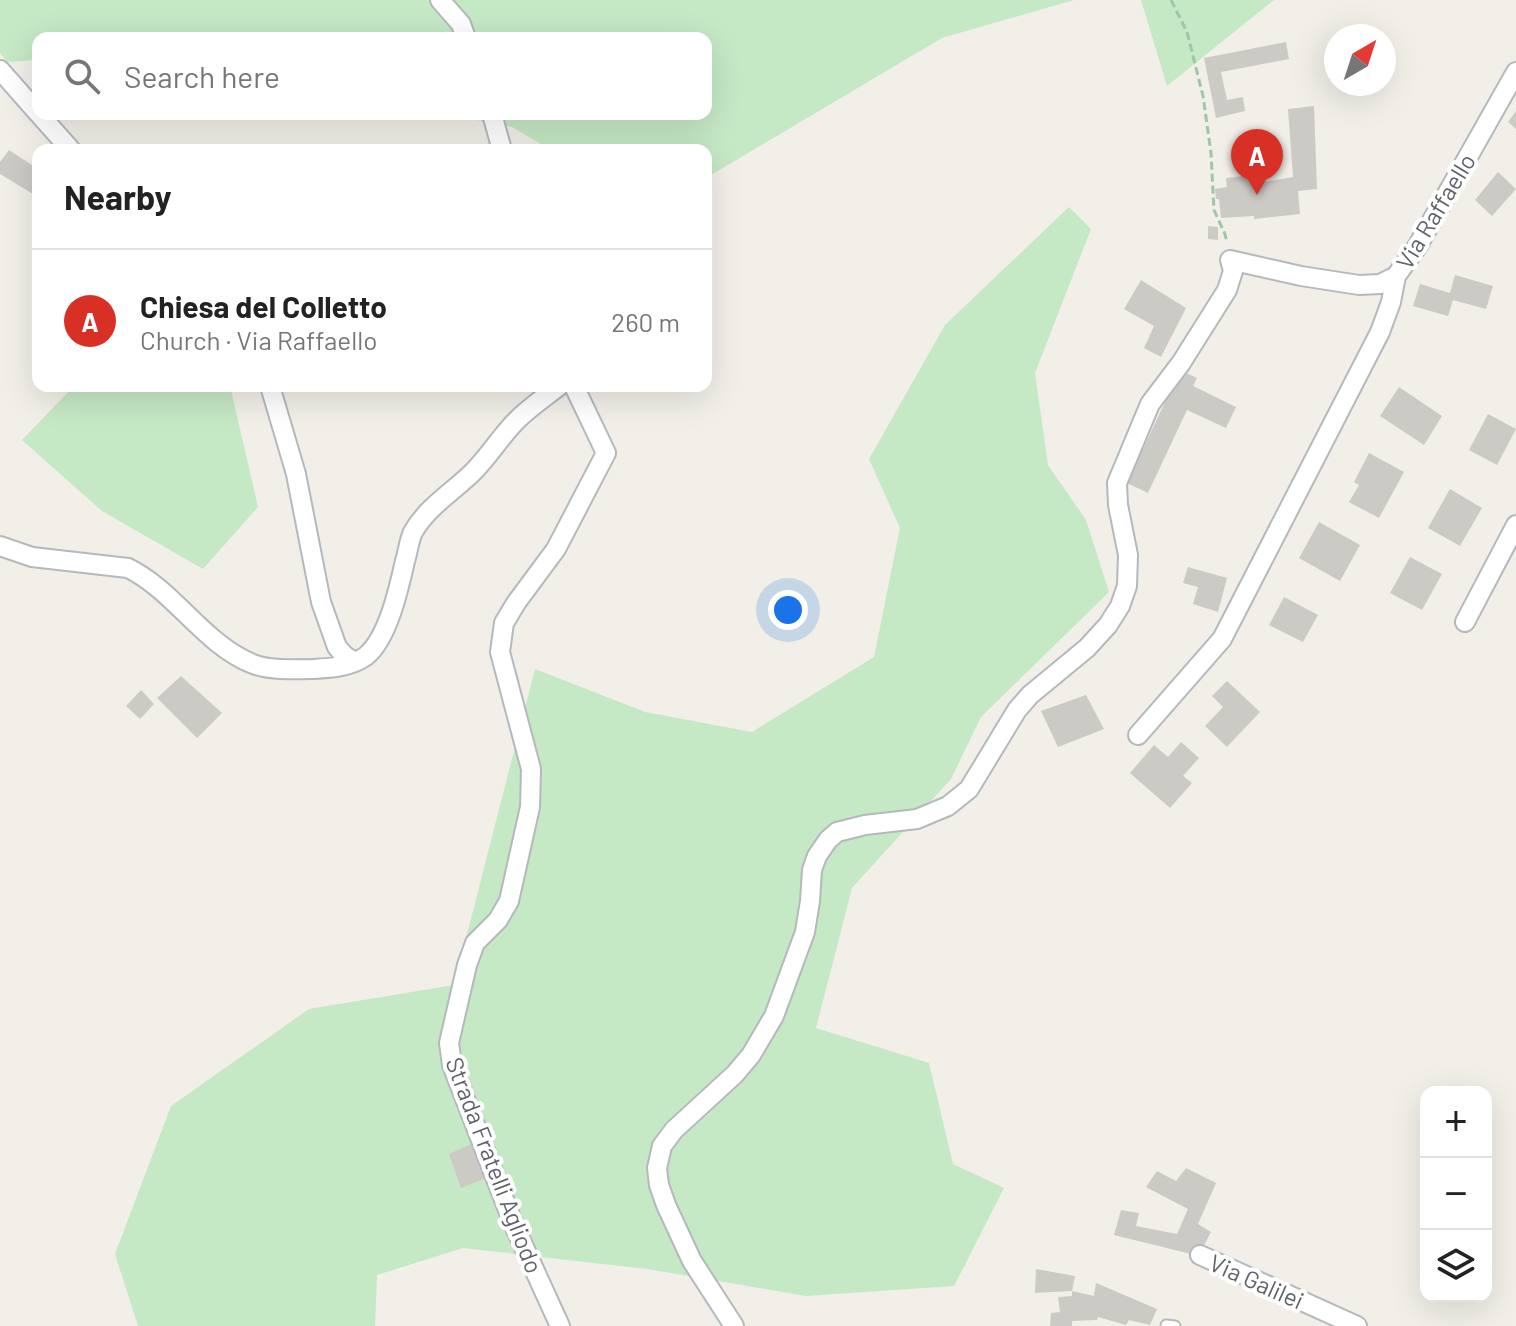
<!DOCTYPE html>
<meta charset="utf-8">
<style>
:root{--surface:#fff;--page:#f2f2f2;--text:#222;--muted:#767676;--line:#e0e0e0;--accent:#d93025}
body{margin:0;font-family:Barlow,sans-serif;background:var(--page);color:var(--text)}
.controls{position:absolute;right:24px;bottom:24px;display:grid;overflow:hidden;border-radius:16px;box-shadow:0 8px 32px #0002}
.controls button{width:72px;height:72px;display:grid;place-items:center;padding:0;border:0;border-bottom:2px solid var(--line);background:var(--surface);color:var(--text);font:40px sans-serif}
.compass{position:absolute;left:1324px;top:24px;width:72px;height:72px;border-radius:50%;background:var(--surface);box-shadow:0 8px 32px #0002;rotate:39deg}
.you{position:absolute;left:788px;top:610px;width:28px;height:28px;margin:-20px;border:6px solid #fff;border-radius:50%;background:#1a73e8;box-shadow:0 0 0 12px #1a73e833}
.badge{display:grid;place-items:center;width:52px;height:52px;border-radius:50%;background:var(--accent);color:#fff;font-size:26px;font-weight:700}
.pin{position:absolute;translate:-50% -66px;filter:drop-shadow(0 2px 4px #0008)}
.pin::after{content:'';position:absolute;top:42px;width:28px;height:24px;background:inherit;clip-path:polygon(0 0,100% 0,50% 100%)}
.list{margin:0;padding:0;list-style:none}
h2{display:flex;justify-content:space-between;align-items:center;height:104px;margin:0;padding:0 32px;font-size:34px}
h2 small{font-size:26px;font-weight:400;color:var(--muted)}
.list li{display:grid;grid-template-columns:52px 1fr auto;gap:24px;align-items:center;box-sizing:border-box;height:144px;padding:0 32px;border-top:2px solid var(--line)}
.list b{display:block;font-size:30px;white-space:nowrap}
.list p{margin:0;font-size:26px;white-space:nowrap;color:var(--muted)}
.list em{font-size:26px;font-style:normal;color:var(--muted)}
.icon{flex:none;width:44px;height:44px;fill:none;stroke:currentColor;stroke-width:2;stroke-linecap:round;stroke-linejoin:round}
.map{position:relative;flex:none;width:1516px;height:1326px;overflow:hidden}
.search{position:absolute;background:var(--surface);box-shadow:0 8px 32px #0002;left:32px;top:32px;width:680px;height:88px;display:flex;align-items:center;gap:20px;box-sizing:border-box;padding:0 28px;border-radius:16px;color:var(--muted);font-size:30px}
.panel{position:absolute;background:var(--surface);box-shadow:0 8px 32px #0002;left:32px;top:144px;width:680px;height:248px;border-radius:16px}
.map>svg:first-child{display:block}
.green{fill:#c5e8c5}
.building{fill:#cccac5}
.lines{fill:none;stroke-linecap:round;stroke-linejoin:round}
.lane-casing{stroke:#b5b8bc;stroke-width:13}
.street-casing{stroke:#b5b8bc;stroke-width:22}
.path{stroke:#9cc7a9;stroke-width:3;stroke-dasharray:8 4;stroke-linecap:butt}
.lane{stroke:#fff;stroke-width:9}
.street{stroke:#fff;stroke-width:18}
.labels{text-anchor:middle;dominant-baseline:central;stroke-width:8;stroke-linejoin:round;paint-order:stroke}
.street-label{font-size:24px;fill:#5f6368;stroke:#fff}
</style>
<div class="map">
<svg width="1516" height="1326" viewBox="0 0 1516 1326">
<rect width="100%" height="100%" fill="#f1efe8"/>
<path class="green" d="M0,0H1074L942,38L706,178V150H551L512,127L447,114H706V38H38V60L7,62L0,53Z
M1141,0H1274L1167,86Z
M1069,207L1091,229L1035,373L1048,465L1086,520L1109,592L981,717L951,779L852,888L816,1028L929,1063L953,1164L1004,1188L954,1286L806,1296L647,1269L463,1248L377,1275L375,1326H138L115,1254L171,1106L309,1009L454,985L535,669L645,712L752,732L874,657L900,528L869,459L945,325Z
M74,386H230L258,507L203,569L102,511L22,440Z"/>
<path class="building" d="M1286,42L1289,59L1221,72L1227,100L1243,97L1245,111L1216,118L1204,58Z
M1314,106L1317,189L1298,191L1300,214L1254,219V216L1221,218L1219,199H1216L1215,189L1227,187L1226,178L1264,174L1265,182L1293,177L1288,109Z
M1516,111V129L1508,122Z
M9,150L38,169V197L0,174V162Z
M1498,172L1516,189L1492,216L1475,200Z
M1208,226L1218,227V240L1208,239Z
M1455,275L1493,286L1486,309L1453,300L1448,316L1413,306L1420,284L1450,293Z
M1141,280L1186,308L1161,357L1144,348L1154,326L1124,309Z
M1180,370L1197,378L1193,386L1236,407L1226,428L1187,410L1148,493L1127,483Z
M1399,387L1442,416L1424,445L1380,416Z
M1488,414L1516,429L1497,465L1469,450Z
M1369,453L1404,472L1379,518L1349,502L1359,485L1354,482Z
M1450,489L1482,508L1460,546L1428,528Z
M1319,522L1360,545L1340,581L1299,558Z
M1410,557L1442,574L1422,610L1390,593Z
M1188,567L1227,578L1218,612L1193,604L1198,587L1183,583Z
M1284,597L1318,615L1303,642L1269,625Z
M181,676L222,713L197,738L157,698Z
M1227,681L1260,712L1227,747L1205,726L1223,707L1212,696Z
M141,690L154,704L140,719L126,706Z
M1086,695L1104,729L1058,747L1041,711Z
M1181,742L1199,758L1183,776L1192,783L1170,808L1130,773L1154,745L1168,757Z
M471,1144L486,1178L461,1188L449,1154Z
M1186,1168L1216,1183L1198,1224L1211,1232L1201,1251L1195,1255L1114,1235L1121,1210L1139,1213L1136,1226L1177,1234L1188,1209L1146,1187L1157,1171L1176,1181Z
M1036,1269L1075,1276L1072,1291L1035,1293Z
M1096,1283L1157,1309L1150,1325L1129,1320L1126,1325L1098,1317L1097,1320L1072,1321V1326H1050L1051,1313L1060,1312L1058,1297L1072,1296V1291L1094,1296Z"/>
<g class="lines">
<g class="lane-casing">
<path id="lane" d="M1166,1325L1175,1326"/>
</g>
<g class="street-casing">
<path id="street" d="M440,0L461,24L466,38
M0,70L38,113
M39,114L71,150
M492,114L502,150
M270,386L296,474L321,602L337,647L345,656L355,662
M0,546L32,557L128,568C175,591 203,644 253,664C271,671 294,669 313,669C331,668 351,667 366,656C388,638 399,588 405,561C408,552 409,540 413,532C427,507 454,491 473,472C489,456 501,436 517,420C529,408 545,397 559,386
M1465,622L1516,525
M1138,735L1222,639L1380,332L1391,302L1396,276
M1200,1255L1357,1326
M560,1326L513,1223L452,1065L449,1043L467,965L475,943L498,920L509,901L530,807L531,769L500,652L504,623L516,603L556,549L606,453L574,386
M734,1326L692,1261L666,1205L659,1185L657,1168L662,1146L674,1130L735,1074L751,1055L774,1016L805,932L810,901L812,870L817,856L828,840L837,832L865,825L917,819L948,806L969,789L1017,710L1030,695L1087,648L1108,625L1120,606L1127,586L1128,555L1118,505L1117,483L1150,404L1181,363L1227,290L1233,271L1230,260L1301,276L1359,285L1380,284L1396,276L1417,247L1516,72"/>
</g>
<path class="path" d="M1171,0L1187,32L1203,96L1211,153L1214,210L1225,234L1227,243"/>
<use href="#lane" class="lane"/>
<use href="#street" class="street"/>
</g>
<g class="labels">
<g class="street-label">
<text transform="translate(1435 211) rotate(-59)">Via Raffaello</text>
<text transform="translate(495 1165) rotate(69)">Strada Fratelli Agliodo</text>
<text transform="translate(1257 1281) rotate(24)">Via Galilei</text>
</g>
</g>
</svg>
<div class="controls">
<button>+</button>
<button>−</button>
<button><svg class="icon" aria-label="layers" viewBox="0 0 24 24"><path d="M12 4l9 5-9 5-9-5zM3 14l9 5 9-5"/></svg></button>
</div>
<svg class="compass" viewBox="-18 -18 36 36"><path d="M0-13l5 13h-10z" fill="#e53935"/><path d="M0 13l5-13h-10z" fill="#767676"/></svg>
<div class="you"></div>
<div class="pin badge" style="left:1257px;top:195px">A</div>
<div class="search"><svg class="icon" aria-label="search" viewBox="0 0 24 24"><circle cx="10" cy="10" r="6"/><path d="M15 15l6 6"/></svg>Search here</div>
<section class="panel">
<h2>Nearby<small></small></h2>
<ul class="list">
<li><span class="badge">A</span><div><b>Chiesa del Colletto</b><p>Church · Via Raffaello</p></div><em>260 m</em></li>
</ul>
</section>
</div>
